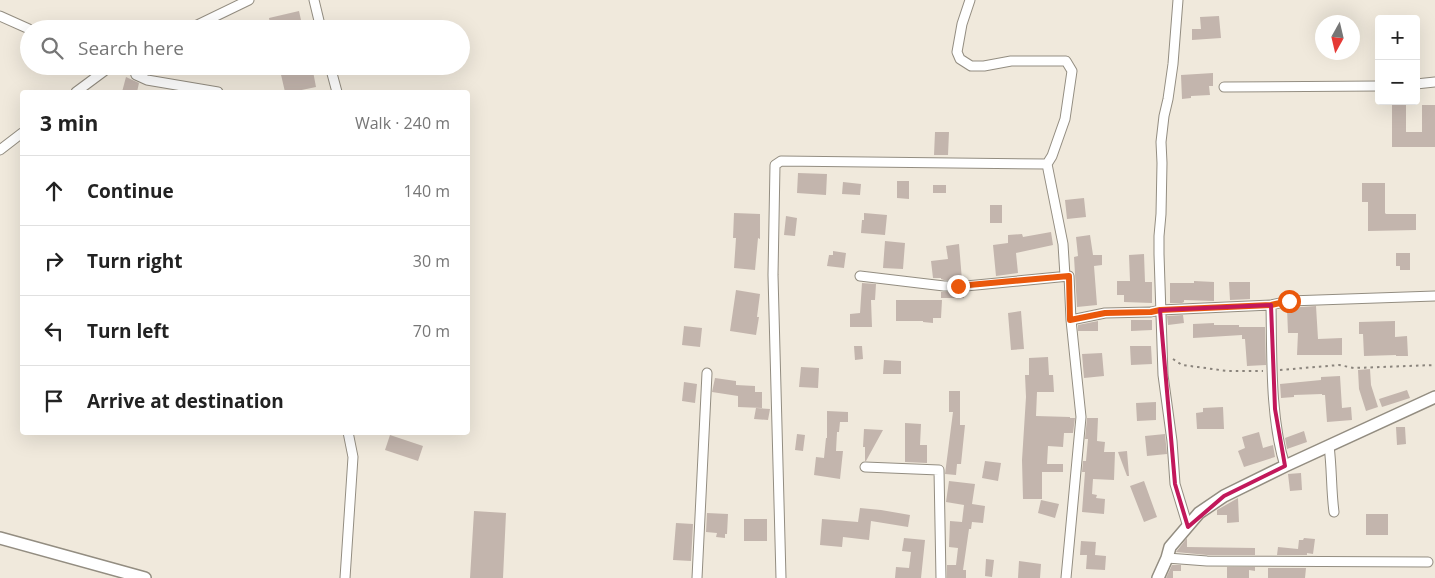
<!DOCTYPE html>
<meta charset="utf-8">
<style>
:root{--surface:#fff;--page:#f2f2f2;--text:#222;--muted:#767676;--line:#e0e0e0}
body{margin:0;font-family:"Open Sans",sans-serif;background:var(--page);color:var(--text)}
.controls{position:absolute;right:15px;top:15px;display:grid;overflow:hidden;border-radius:5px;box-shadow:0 5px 20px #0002}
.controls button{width:45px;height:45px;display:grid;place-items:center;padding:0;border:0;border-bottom:1px solid var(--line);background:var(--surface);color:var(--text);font:25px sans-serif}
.compass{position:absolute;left:1315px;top:15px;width:45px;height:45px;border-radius:50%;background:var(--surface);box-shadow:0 5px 20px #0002;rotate:188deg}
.stop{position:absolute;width:15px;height:15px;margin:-11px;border:4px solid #ea580c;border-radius:50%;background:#fff}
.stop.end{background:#ea580c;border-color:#fff;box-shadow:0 1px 5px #0008}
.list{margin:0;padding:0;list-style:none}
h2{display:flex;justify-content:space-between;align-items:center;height:65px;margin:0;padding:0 20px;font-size:21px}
h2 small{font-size:16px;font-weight:400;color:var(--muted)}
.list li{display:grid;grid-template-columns:32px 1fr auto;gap:15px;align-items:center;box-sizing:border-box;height:70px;padding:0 20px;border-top:1px solid var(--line)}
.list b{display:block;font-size:19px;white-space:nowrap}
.list em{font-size:16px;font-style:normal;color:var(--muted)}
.icon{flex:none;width:28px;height:28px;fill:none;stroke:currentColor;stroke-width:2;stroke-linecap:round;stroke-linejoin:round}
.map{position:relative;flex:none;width:1435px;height:578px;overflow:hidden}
.search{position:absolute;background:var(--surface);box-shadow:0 5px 20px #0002;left:20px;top:20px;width:450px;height:55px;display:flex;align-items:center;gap:12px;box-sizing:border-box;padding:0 18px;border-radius:28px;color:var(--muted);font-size:19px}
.panel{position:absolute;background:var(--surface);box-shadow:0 5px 20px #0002;left:20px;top:90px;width:450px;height:345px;border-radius:5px}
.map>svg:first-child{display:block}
.building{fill:#c3b5ad}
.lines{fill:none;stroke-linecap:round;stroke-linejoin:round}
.minor-casing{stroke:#938d81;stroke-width:11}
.tertiary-casing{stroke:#938d81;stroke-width:14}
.path{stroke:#8a847c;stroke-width:2;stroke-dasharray:2.5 4;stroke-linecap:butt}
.minor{stroke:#fff;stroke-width:9}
.tertiary{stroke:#fff;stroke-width:11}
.route{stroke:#ea580c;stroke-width:6}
.marked{fill:none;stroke:#c2185b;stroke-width:4;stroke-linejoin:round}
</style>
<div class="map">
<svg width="1435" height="578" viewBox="0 0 1435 578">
<rect width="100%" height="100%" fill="#f0e9dc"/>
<path class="building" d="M299,11L303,29H271L269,18Z
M1219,16L1221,38L1192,40V29H1201L1200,17Z
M279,66H312L316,87L292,92H285Z
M1213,73V86H1209L1210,95L1191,96V98L1182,99L1181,75Z
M126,77L139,83L137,92H122Z
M1392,105H1406V132H1422V105H1435V147H1392Z
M935,132H949L948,155H934Z
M798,173L827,174L826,195L797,193Z
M897,181H909V199L897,198Z
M843,182L861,184L860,195L842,194Z
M1362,183H1385V213L1386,214H1416V230L1368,231V202H1362Z
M933,185H946V193H933Z
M1084,198L1086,217L1067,219L1065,200Z
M990,205H1002V223H990Z
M734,213L760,214V239L758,238L755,270L734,268L736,238H733Z
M864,213L887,215L885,235L861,233L862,220H864Z
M786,216L797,218L795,236L784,235Z
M1051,232L1053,245L1016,253L1018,273L996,276L993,245L1008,243V235L1022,234L1023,237Z
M1090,235L1093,255H1102V265L1094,266L1097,305L1077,307L1074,257L1078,256L1076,237Z
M885,241L905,243L903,269L883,268Z
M959,244L962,280H944L941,279V278H933L931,261L948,259L946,246Z
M833,251L846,253L844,268L827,266L829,255H833Z
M1396,253H1410V270H1400V266H1396Z
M1144,254L1145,282H1152V303L1124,302V295H1117V281H1130L1129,255Z
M1194,281L1214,282V301L1184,300V302L1182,303H1170V283H1194Z
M1229,282H1250V299L1230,300Z
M862,283L876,284L875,300H871L872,327H850V314L860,313Z
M736,290L760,294L757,317H759L756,335L730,331Z
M941,292H964V298H941Z
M896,300H942L941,318H933V323L923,322V321H896Z
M1316,306L1318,339L1342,338V355H1297L1298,333H1288L1287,308Z
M1021,311L1024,349L1011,350L1008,313Z
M1183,315L1184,323L1168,325L1167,316Z
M1131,320H1152V330L1131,331Z
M1098,321V331H1078V325Z
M1395,321V337L1407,336L1408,356H1396V355L1364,356L1363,334H1359V322Z
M1214,323V325H1239V327H1265L1266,365L1247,366L1245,339H1242V335L1193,338V324Z
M684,326L702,328L700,347L682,345Z
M854,346H862L863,359L855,360Z
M1130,346H1151L1152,364L1131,365Z
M1102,353L1104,376L1084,378L1082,354Z
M1048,357L1049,375H1053L1054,392H1037L1036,416L1070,417V418H1075L1073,433H1064L1063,447L1048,446L1047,464H1063V472H1042V499H1023L1022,460L1026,397L1025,375H1029V358Z
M884,360L901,361V374H883Z
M801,367L819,368L818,388L799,387Z
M1370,369L1371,385L1378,407L1366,411L1359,389L1358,370Z
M1340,376L1342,408L1351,407L1352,420L1327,422L1325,395H1322V394L1294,395V397L1281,398L1280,384L1321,380V377Z
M715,378L736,381V385L755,386V392H762V408L738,407V396L712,392Z
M684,382L697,384L695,403L682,401Z
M1407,390L1410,398L1382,407L1379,399Z
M949,391H960V425H965L961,464H957L956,475L945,474L953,412H949Z
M1156,402V420L1137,421L1136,403Z
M1223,407L1224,429H1197L1196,413L1203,412V408Z
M756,408L770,409L768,420L754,419Z
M827,411L848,412V422H840L839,432H837L836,451H843L840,479L814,475L816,457L824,458L826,438H827Z
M1087,418H1098L1097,441L1105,442L1104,452H1115L1114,480L1093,479L1092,494L1097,495L1096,498L1105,499L1104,514L1082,512L1085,472H1082L1083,461H1086L1088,439H1085Z
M905,423L921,424L920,445H927V463L905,462Z
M1396,427H1405L1406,444L1397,445Z
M864,429L883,430L866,461H865V447H863Z
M1304,431L1307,442L1287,449L1285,438Z
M1259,432L1263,448L1273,445L1275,457L1244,467L1238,451L1245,448L1242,437Z
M797,434L805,435L803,451L795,450Z
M1165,434L1167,454L1147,456L1145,436Z
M390,435L423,446L418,461L385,450Z
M1127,451L1129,476H1127L1118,452Z
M985,461L1001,463L998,481L982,478Z
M1301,473L1302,490L1290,491L1288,474Z
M949,481L975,484L972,504L985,506L983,523L972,522L971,529H969L963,570H966V578H947V565H956L958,548L949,547L950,521L962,522L964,505L946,502Z
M1144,481L1157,517L1144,522L1130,486Z
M1238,498L1239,522L1227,523V515H1217V510Z
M1041,500L1059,504L1055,518L1038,513Z
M860,508L881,510L910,515L908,527L871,521L869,540L843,537L842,547L820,545L822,519L858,522Z
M474,511L506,513L503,578H470Z
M707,513L728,514L727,534H725V538L716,537L717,533L706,532Z
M1366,514H1388V535H1366Z
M744,519H767V541H744Z
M676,523L693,524L691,561L673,560Z
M904,538L925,540L921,578H895L896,567L909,568L911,552L902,551Z
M1187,538V547L1255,548V555H1207L1176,552Z
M1304,538L1315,539L1313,554L1307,553V555H1277L1278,547L1298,549L1299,540H1303Z
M1081,541L1096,542L1095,555L1106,556L1105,570L1086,569L1087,555H1080Z
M986,559L994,560L992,577L985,576Z
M1019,561L1041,564L1040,578H1018Z
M1172,565H1181V571H1173V578H1166Z
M1227,567H1255V571L1249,570V578H1227Z
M1268,568H1306L1305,578H1268Z"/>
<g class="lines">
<g class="minor-casing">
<path id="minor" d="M314,0L321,29
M970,0L962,24L957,52L960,59L971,66H984L1011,61H1066L1072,71L1065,119L1052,156L1047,164L1063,244L1065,276
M1178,0L1173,64L1168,99L1164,116L1161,142L1162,163L1161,214L1159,236V254L1163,375L1172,441L1175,484L1188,527
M0,16L29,29
M189,29L249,0
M133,66L136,75L147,80L218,92
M330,66L337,92
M1416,84L1435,82
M1224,87L1379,86
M76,92L111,66
M0,150L22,133
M860,276L944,286H966L1069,276L1071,320L1081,417L1066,578
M1271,305L1289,301L1435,296
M1071,320L1105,313L1151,312L1160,310L1271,305C1272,356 1270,418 1285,466
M1329,446C1332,468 1331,490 1334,512
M865,467L939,470L941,578
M1167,558L1207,561L1428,562
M345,578L353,457L348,432
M697,578L707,373
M781,578L773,275L775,165L781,161L1047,164"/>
</g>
<g class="tertiary-casing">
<path id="tertiary" d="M0,538L145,578
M1158,578L1167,558L1170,547L1199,513L1224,496L1285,466L1435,397"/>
</g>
<path class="path" d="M1173,359L1182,365L1198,367L1227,371H1263
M1280,370L1339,365L1354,368L1435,365"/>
<use href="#minor" class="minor"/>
<use href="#tertiary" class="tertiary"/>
</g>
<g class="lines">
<path class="route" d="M958,286L1069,276L1070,320L1105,313L1151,312L1160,310L1271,305L1289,301"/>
</g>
<path class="marked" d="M1271,305L1275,409L1285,466L1224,496L1188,527L1175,484L1160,310Z"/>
</svg>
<div class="controls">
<button>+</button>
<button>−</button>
</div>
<svg class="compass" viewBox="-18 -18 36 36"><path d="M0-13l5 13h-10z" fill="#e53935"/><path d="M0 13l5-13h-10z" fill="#767676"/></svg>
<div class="stop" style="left:1289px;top:301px"></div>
<div class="stop end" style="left:958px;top:286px"></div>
<div class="search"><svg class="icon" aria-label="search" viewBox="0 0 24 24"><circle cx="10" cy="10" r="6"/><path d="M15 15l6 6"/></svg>Search here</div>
<section class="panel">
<h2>3 min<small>Walk · 240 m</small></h2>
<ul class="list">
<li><svg class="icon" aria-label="ahead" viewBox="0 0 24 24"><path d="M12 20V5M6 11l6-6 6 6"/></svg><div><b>Continue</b></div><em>140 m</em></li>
<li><svg class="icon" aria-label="right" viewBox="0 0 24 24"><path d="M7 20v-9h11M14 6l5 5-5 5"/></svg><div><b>Turn right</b></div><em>30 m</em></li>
<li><svg class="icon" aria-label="left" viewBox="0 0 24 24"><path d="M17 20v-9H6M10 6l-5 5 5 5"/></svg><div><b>Turn left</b></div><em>70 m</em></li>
<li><svg class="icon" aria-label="arrive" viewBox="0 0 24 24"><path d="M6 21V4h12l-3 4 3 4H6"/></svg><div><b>Arrive at destination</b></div></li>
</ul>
</section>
</div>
